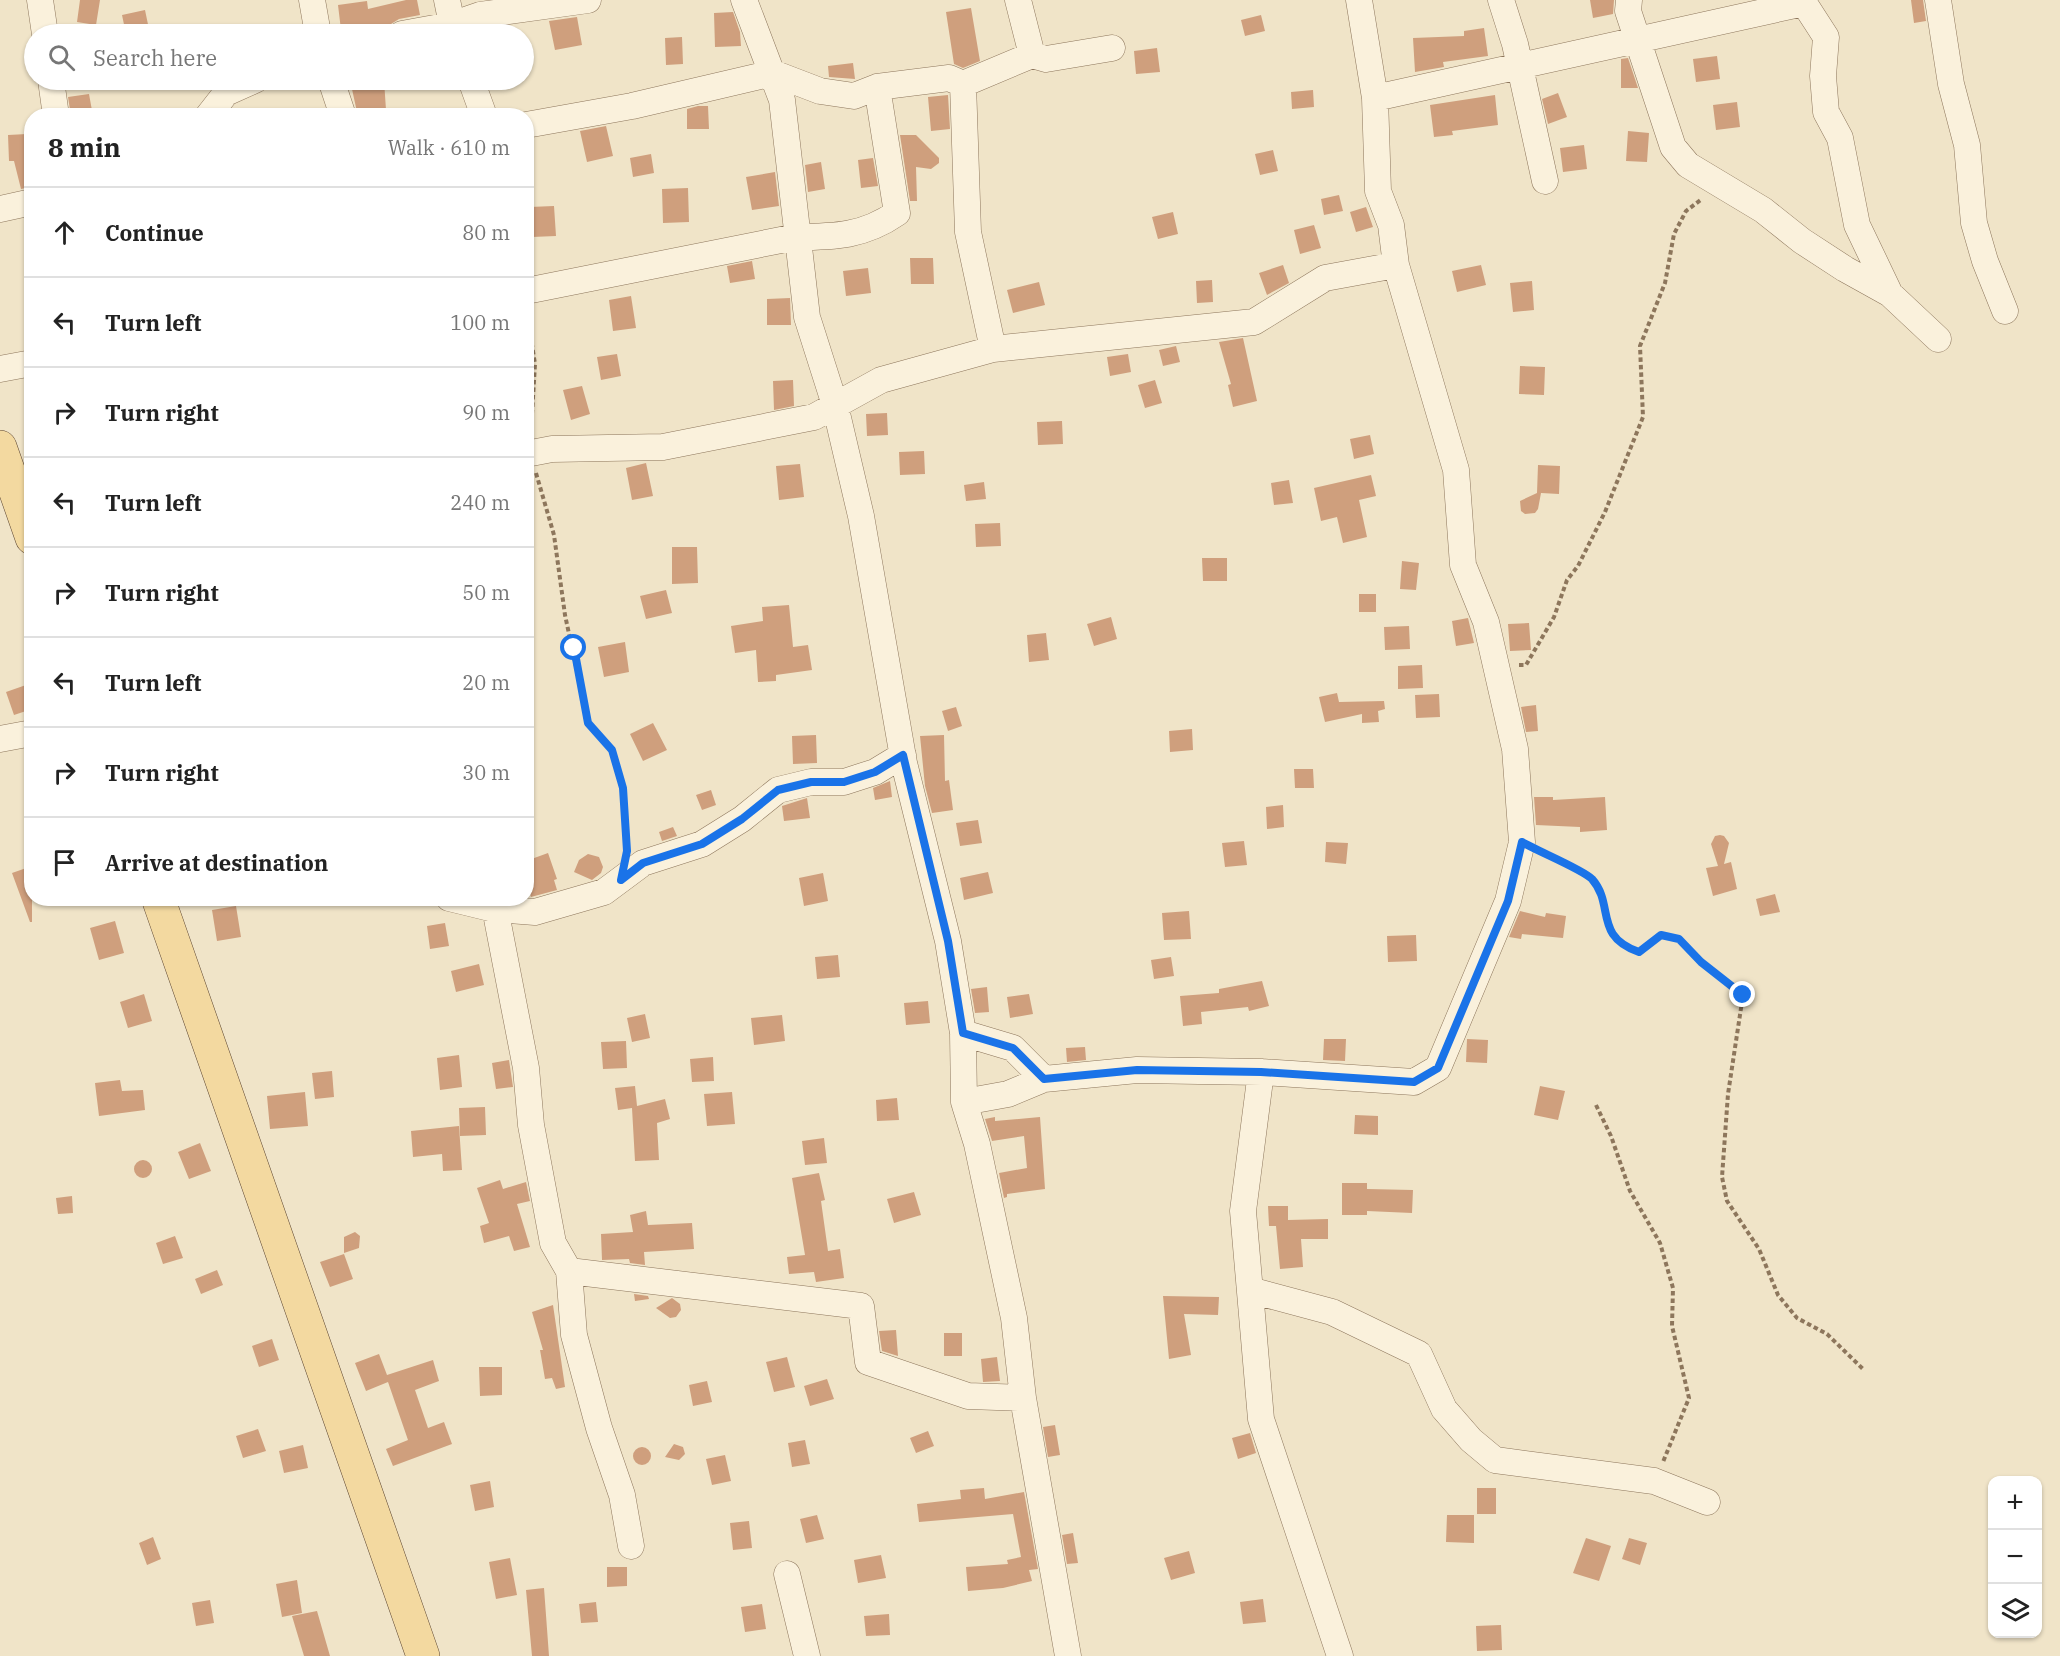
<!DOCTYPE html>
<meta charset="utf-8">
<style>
:root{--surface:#fff;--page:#f2f2f2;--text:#222;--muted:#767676;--line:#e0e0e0}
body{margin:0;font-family:"IBM Plex Serif",serif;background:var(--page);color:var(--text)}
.controls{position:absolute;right:18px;bottom:18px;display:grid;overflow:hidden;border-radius:12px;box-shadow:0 2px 4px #0004}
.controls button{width:54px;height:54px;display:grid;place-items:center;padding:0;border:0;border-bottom:2px solid var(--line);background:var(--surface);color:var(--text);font:30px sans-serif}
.stop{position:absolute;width:18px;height:18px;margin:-14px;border:4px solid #1a73e8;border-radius:50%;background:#fff}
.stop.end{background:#1a73e8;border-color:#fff;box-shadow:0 2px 6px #0008}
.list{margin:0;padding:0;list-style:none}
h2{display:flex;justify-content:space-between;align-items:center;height:78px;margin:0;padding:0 24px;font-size:26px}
h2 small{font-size:20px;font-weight:400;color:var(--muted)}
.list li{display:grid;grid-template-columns:39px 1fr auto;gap:18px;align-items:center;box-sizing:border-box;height:90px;padding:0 24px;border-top:2px solid var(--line)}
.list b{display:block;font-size:22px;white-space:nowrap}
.list em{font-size:20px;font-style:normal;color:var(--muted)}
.icon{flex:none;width:33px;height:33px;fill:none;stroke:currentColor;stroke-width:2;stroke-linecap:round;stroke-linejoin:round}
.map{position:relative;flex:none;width:2060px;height:1656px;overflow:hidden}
.search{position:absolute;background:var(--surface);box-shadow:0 2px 4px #0004;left:24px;top:24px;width:510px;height:66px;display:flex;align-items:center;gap:15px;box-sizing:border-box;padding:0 21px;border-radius:33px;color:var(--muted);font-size:22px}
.panel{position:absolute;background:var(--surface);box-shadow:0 2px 4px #0004;left:24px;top:108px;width:510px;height:798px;border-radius:24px}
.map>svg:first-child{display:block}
.building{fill:#cf9f7d}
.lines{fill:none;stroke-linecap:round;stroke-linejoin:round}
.minor-casing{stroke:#8d765c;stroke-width:27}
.major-casing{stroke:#5b4430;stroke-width:34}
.path{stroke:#8d765c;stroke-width:4;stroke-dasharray:4.5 3;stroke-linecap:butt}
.minor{stroke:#faf1dc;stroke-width:26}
.major{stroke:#f3d9a0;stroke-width:33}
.route{stroke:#1a73e8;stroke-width:8}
</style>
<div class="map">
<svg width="2060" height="1656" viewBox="0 0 2060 1656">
<rect width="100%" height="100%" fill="#f0e4c8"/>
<path class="building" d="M80,0H100L96,25L77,22Z
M406,0H417L420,15L399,19L391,24L341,30L338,5L367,1L368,9Z
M1590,0H1614L1613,14L1593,18Z
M1911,0H1923L1926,21L1914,23Z
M971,8L980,61L963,68L954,64L946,12Z
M145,10L150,34H126L122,15Z
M733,12L740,32L741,46L715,47L714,13Z
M1261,15L1265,31L1245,36L1241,20Z
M577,17L582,45L555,50L549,21Z
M1484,28L1488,56L1443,62L1444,67L1415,72L1413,38L1464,36V31Z
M682,37L683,64L666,65L665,38Z
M1157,48L1160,72L1136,74L1134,51Z
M1717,56L1720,79L1696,82L1693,59Z
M1628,58L1638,88H1621V59Z
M853,63L855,79L829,77L828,66Z
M350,80H384L386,110L357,112Z
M1313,90L1314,107L1292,109L1291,92Z
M1558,93L1567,117L1548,124L1542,99Z
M89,94L93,116H71L68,97Z
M948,95L950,129L931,131L928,97Z
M1495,95L1498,125L1452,131L1453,135L1434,137L1430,105Z
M1737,102L1740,127L1716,130L1713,105Z
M698,106H708L709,129H687V109Z
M606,126L613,156L587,162L580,131Z
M1628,131L1649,133L1647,162L1626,161Z
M27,134L30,187L21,189L14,161H9L8,135Z
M900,135H916L939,158V163L931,169L916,167L917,201H910Z
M1584,145L1587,169L1563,172L1560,148Z
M1273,150L1278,171L1260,175L1255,154Z
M651,154L654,173L633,177L630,158Z
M873,158L878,186L861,188L858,160Z
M821,162L825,189L808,192L805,165Z
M775,172L779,206L752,210L746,177Z
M688,188L689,222L663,223L662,189Z
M1339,195L1343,211L1324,215L1321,199Z
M554,206L556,236L532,237L530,207Z
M1366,207L1373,227L1356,232L1350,212Z
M1173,212L1178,234L1158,239L1152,217Z
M1314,225L1321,248L1300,254L1294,230Z
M910,258H933L934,284H911Z
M752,261L755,279L730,283L727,266Z
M1283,265L1289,283L1267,295L1259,273Z
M1481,265L1486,285L1457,292L1452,271Z
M868,268L871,293L846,296L843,271Z
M1212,280L1213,302L1197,303L1196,281Z
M1532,281L1534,310L1513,312L1510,283Z
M1039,282L1045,305L1013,313L1007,290Z
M631,296L636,328L613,331L609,300Z
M790,298L791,325H767V299Z
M1243,338L1257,401L1233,407L1228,385L1231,384L1219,342Z
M1176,346L1180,362L1163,366L1159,350Z
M617,354L621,376L601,380L597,357Z
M1128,354L1131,372L1110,376L1107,357Z
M1520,366L1545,367L1544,395L1519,394Z
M793,380L794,406L774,410L773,381Z
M1155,380L1162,403L1145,408L1138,385Z
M582,386L590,414L571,420L563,390Z
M887,413L888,435L867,436L866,414Z
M1062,421L1063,444L1038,445L1037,422Z
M1370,435L1374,454L1354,459L1350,439Z
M924,451L925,474L900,475L899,452Z
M646,463L653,496L632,500L626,468Z
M800,464L804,497L779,500L776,466Z
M1538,465L1560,466L1559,494L1541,493L1538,509L1535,513L1525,514L1521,511L1520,501L1537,493Z
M1371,475L1376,496L1359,500L1367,537L1343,543L1337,517L1321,521L1314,488Z
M1289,480L1293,503L1274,505L1271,483Z
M984,482L986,499L966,501L964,485Z
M1000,523L1001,546L976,547L975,524Z
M672,547H697L698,583L672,584Z
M1202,558H1227V581H1203Z
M1402,561L1419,563L1416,590L1400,589Z
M666,590L672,613L646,619L640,596Z
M1359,594H1376V612H1359Z
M789,605L793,647L808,645L812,670L776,675V681L758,682L756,650L735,653L731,626L763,621L762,607Z
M1111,617L1117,639L1094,646L1087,624Z
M1468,618L1474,643L1456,646L1452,621Z
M1529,623L1531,650L1510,651L1508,624Z
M1409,626L1410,649L1385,650L1384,627Z
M1046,633L1049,660L1029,662L1027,635Z
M625,642L629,672L604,677L598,647Z
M1422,665L1423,688L1398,689V666Z
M26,685L32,709L14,715L6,692Z
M1337,693L1339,702L1384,701L1385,709L1378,711L1379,722L1362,723V714L1325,722L1319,697Z
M1439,694L1440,717L1416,718L1415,695Z
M1536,705L1538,731L1526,732L1521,707Z
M956,707L962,726L948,731L942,711Z
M653,723L667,750L643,761L630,734Z
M1192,729L1193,750L1170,752L1169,731Z
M816,735L817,763L793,764L792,736Z
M944,735L945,781L949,780L953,810L932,813L925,786L920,736Z
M1294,769H1313L1314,788H1295Z
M890,781L892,797L875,800L873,788Z
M711,790L716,805L702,810L696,795Z
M1534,797H1553V800L1605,797L1607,830L1580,832V827L1536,825Z
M807,798L810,818L784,821L782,806Z
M1283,805L1284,827L1267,829L1266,807Z
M978,820L982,843L960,846L956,823Z
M673,827L677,836L662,841L659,832Z
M1720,835L1724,836L1729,843L1724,864L1731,862L1737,889L1713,896L1706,868L1718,866L1711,844L1715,836Z
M1244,841L1247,865L1225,867L1222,843Z
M1326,842L1348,843L1346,864L1325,862Z
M548,853L557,879L554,880L557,890L531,897L526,881V861Z
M588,854L599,857L603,867L601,873L592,880L574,872L579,860Z
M32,866V922H30L12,873Z
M988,872L993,893L964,900L960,878Z
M823,873L828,901L804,906L799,878Z
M1775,894L1780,912L1760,916L1756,899Z
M236,906L241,937L217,941L212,910Z
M1189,911L1191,939L1164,940L1162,913Z
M1520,911L1545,917L1546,913L1566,916L1563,938L1522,934L1521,939L1509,937Z
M115,921L124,953L99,960L90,928Z
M445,923L449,946L430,949L427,926Z
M1416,935L1417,961L1388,962L1387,936Z
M838,955L840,977L817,979L815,957Z
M1171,957L1174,976L1154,979L1151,960Z
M479,964L484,985L456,992L451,971Z
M1262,981L1269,1006L1249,1011L1248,1007L1201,1012L1202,1024L1183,1026L1180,996L1219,993V989Z
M987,987L989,1012L975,1013L971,989Z
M144,994L152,1021L128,1028L120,1002Z
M1029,994L1033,1014L1010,1018L1007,997Z
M928,1001L930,1023L906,1025L904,1003Z
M645,1014L650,1038L632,1042L627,1018Z
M782,1015L785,1041L754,1045L751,1018Z
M1324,1039H1346L1345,1061L1323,1060Z
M1467,1039L1488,1040L1487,1063L1466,1062Z
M626,1041L627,1068L603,1069L601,1042Z
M1085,1047L1086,1060L1067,1062L1066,1048Z
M459,1055L462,1087L440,1090L437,1058Z
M713,1057L714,1081L692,1082L690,1059Z
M509,1060L513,1087L496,1089L492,1063Z
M332,1071L334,1097L315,1099L312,1073Z
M120,1080L122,1091L143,1090L145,1110L99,1116L95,1083Z
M635,1086L637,1106L665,1099L670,1119L657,1123L659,1160L635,1161L632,1108L618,1110L615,1088Z
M1540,1086L1565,1091L1558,1120L1534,1115Z
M305,1092L308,1126L270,1129L267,1096Z
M732,1092L735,1124L707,1126L704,1094Z
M897,1098L899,1120L877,1121L876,1100Z
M485,1107L486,1135L460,1136L459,1108Z
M1355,1115L1378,1116V1135L1354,1134Z
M995,1117V1121L1040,1117L1045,1189L1007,1194V1197L1004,1198L999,1173L1027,1168L1024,1136L992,1141L985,1119Z
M459,1126L462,1170L443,1171L442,1154L413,1157L411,1131Z
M824,1138L827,1163L805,1165L802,1141Z
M200,1143L211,1171L189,1179L178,1152Z
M134 1169a9 9 0 1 1 18 0a9 9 0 1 1-18 0Z
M819,1173L825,1200L821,1201L828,1251L840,1249L844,1278L816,1282L814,1272L789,1274L787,1257L805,1255L792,1178Z
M500,1180L503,1189L526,1182L530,1201L517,1204L530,1247L514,1251L509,1236L484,1243L480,1226L489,1223L477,1188Z
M1342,1183H1367V1189L1413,1190L1412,1213L1367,1211V1215H1342Z
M914,1192L921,1215L894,1223L887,1199Z
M72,1196L73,1213L58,1214L56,1198Z
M1268,1206H1288V1220L1328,1219V1239H1301L1303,1267L1280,1269L1276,1226H1269Z
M646,1211L648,1225L692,1223L694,1249L644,1252L645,1265L630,1263L629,1259L602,1260L601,1234L633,1232L630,1215Z
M355,1232L360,1236L359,1248L344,1253V1237Z
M175,1236L183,1258L163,1264L156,1243Z
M344,1254L353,1279L330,1287L320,1262Z
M217,1270L223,1285L201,1294L195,1279Z
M634,1294L648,1296L649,1299L635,1301Z
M1163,1296L1219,1297L1218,1315L1184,1314L1191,1355L1169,1359Z
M672,1298L680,1304L681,1310L676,1317L670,1318L656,1308Z
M553,1305L565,1387L556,1389L552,1378L545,1379L540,1350H543L532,1312Z
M896,1330L898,1356L882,1351L879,1331Z
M944,1333H962V1356H944Z
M272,1339L279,1360L259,1367L252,1346Z
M379,1354L387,1375L433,1360L439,1381L415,1390L428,1428L444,1422L452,1444L393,1466L386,1449L408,1440L388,1382L366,1391L355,1363Z
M787,1357L795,1387L774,1392L766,1362Z
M997,1357L1000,1381L983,1382L981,1359Z
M479,1367H502V1395L480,1396Z
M827,1379L834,1399L810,1406L804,1386Z
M707,1381L712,1402L693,1406L689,1385Z
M1055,1425L1060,1455L1048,1457L1043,1427Z
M258,1429L266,1451L243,1458L236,1436Z
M928,1431L934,1446L916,1453L910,1438Z
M1250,1433L1256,1453L1238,1459L1232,1438Z
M805,1440L810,1464L792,1467L788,1443Z
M674,1444L683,1447L685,1454L679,1460L665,1457Z
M303,1445L308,1468L284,1473L279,1451Z
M633 1456a9 9 0 1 1 18 0a9 9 0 1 1-18 0Z
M725,1455L731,1481L712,1485L706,1459Z
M490,1481L494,1507L475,1511L470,1485Z
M984,1488L985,1499L1024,1492L1038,1569L1029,1570L1032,1581L1003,1588L968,1591L966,1567L1008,1564L1007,1560L1021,1557L1013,1514L919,1522L917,1504L961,1499L960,1490Z
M1477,1488H1496V1514H1477Z
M817,1515L824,1539L806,1543L800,1519Z
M1447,1515H1474V1543L1446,1542Z
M749,1521L752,1548L733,1550L730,1523Z
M1073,1533L1078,1563L1067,1564L1062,1535Z
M153,1537L161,1559L147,1565L139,1543Z
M1586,1538L1611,1546L1599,1581L1573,1573Z
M1629,1538L1647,1543L1640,1565L1622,1559Z
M1189,1551L1195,1573L1171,1580L1164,1558Z
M881,1555L886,1578L858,1583L854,1560Z
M510,1558L517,1595L496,1599L489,1562Z
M607,1567H627V1586L607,1587Z
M297,1580L302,1613L282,1617L276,1584Z
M544,1588L549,1656H532L526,1590Z
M1263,1599L1266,1622L1243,1624L1240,1602Z
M210,1600L214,1623L196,1626L192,1603Z
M596,1602L598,1622L581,1623L579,1604Z
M762,1604L766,1629L745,1632L741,1607Z
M317,1611L330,1656H304L292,1616Z
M889,1614L890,1635L866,1636L864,1616Z
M1501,1625L1502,1650L1477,1651L1476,1626Z"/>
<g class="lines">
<g class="minor-casing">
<path id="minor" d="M40,0L45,34
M312,0L318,34
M447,0L454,34
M744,0L782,100L807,317L835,405L861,516L904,763L948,941L963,1033
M1018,0L1032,55
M1501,0L1515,44L1545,181
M1629,0L1628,11L1673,147L1688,165L1763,210L1802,241L1845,269L1890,294
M1938,0L1951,84L1967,145L1974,223L1985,261L2005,311
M402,34L451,25L480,15L588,0
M51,80L56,116
M331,80L343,116
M471,80L484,116
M1375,98L1804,3L1826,37L1823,76L1826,112L1840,138L1857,225L1890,294L1938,339
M208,116L226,93L255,80
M526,125L632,106L773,73L820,91L854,96L877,87L949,78L963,84
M0,209L32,202
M526,291L796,237C835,237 864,236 897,213L877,87
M993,349L968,232L963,84L1032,55L1046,59L1112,48
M0,369L32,363
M526,454L552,449L663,447L814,417L881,380L993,349L1254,322L1325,278L1396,265
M0,739L32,733
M449,898L494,909L535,912L604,892L643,863L702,844L742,819L778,790L811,782H844L875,772L903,755
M493,898L526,1068L531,1125L553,1243L569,1271L574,1335L599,1428L622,1495L631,1546
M1261,1072L1243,1211L1261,1419L1340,1656
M1044,1079L1013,1048L963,1033L964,1102L977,1144L1014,1318L1023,1398L1068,1656
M964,1102L1008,1094L1044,1079L1137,1070L1261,1072L1414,1082L1438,1068L1508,901L1522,842L1515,749L1486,622L1463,565L1456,470L1396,265L1391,225L1378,191L1375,98L1359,0
M569,1271L861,1306L868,1362L968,1396L1023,1398
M1250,1290L1332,1312L1419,1354L1444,1409L1471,1440L1495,1460L1654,1481L1707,1502
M787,1574L807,1656"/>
</g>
<g class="major-casing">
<path id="major" d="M0,447L32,538
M158,898L423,1656"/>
</g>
<path class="path" d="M527,313L535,364L531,430
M536,473L554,535L565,615L588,723L612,750L623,788L627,849
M1519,665H1526L1554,617L1567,580L1578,566L1605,512L1643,417L1640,346L1665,283L1674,234L1686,211L1702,199
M1541,853C1556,861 1579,867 1591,878C1616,903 1592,936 1639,952L1661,935L1679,939L1701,962L1743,995L1728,1094L1722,1177L1727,1201L1759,1249L1778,1295L1797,1318L1827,1334L1864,1370
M1596,1105L1611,1136L1630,1191L1660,1243L1673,1288L1672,1326L1689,1398L1663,1462"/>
<use href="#minor" class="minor"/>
<use href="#major" class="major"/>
</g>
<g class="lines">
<path class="route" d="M574,648L588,723L612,750L623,788L627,851L621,880L643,863L702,844L742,819L778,790L811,782H844L875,772L903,755L948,941L963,1033L1013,1048L1044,1079L1137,1070L1261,1072L1414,1082L1438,1068L1508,901L1522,842C1537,851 1582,869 1592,879C1615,905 1593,936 1639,952L1661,935L1679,939L1701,962L1743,995"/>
</g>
</svg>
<div class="controls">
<button>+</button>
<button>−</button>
<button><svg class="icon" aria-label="layers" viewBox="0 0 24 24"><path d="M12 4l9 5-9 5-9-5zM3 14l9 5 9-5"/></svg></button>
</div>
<div class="stop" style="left:574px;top:648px"></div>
<div class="stop end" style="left:1743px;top:995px"></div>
<div class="search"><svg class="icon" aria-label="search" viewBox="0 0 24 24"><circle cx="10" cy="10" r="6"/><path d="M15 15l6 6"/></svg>Search here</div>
<section class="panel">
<h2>8 min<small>Walk · 610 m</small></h2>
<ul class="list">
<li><svg class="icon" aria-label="ahead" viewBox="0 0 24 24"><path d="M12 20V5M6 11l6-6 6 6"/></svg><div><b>Continue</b></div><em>80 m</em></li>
<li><svg class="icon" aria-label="left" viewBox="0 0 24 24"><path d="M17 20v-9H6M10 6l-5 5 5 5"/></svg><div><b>Turn left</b></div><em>100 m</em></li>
<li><svg class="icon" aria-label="right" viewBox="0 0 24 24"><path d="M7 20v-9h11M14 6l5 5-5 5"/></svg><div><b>Turn right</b></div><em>90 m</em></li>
<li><svg class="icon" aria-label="left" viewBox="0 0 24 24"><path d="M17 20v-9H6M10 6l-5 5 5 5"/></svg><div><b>Turn left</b></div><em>240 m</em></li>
<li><svg class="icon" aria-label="right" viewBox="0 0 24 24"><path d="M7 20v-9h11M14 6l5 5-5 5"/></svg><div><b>Turn right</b></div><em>50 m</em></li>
<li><svg class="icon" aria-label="left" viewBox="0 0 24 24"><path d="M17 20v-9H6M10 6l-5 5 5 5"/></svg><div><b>Turn left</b></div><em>20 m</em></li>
<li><svg class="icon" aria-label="right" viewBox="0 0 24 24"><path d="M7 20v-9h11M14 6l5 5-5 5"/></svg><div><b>Turn right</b></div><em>30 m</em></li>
<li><svg class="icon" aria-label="arrive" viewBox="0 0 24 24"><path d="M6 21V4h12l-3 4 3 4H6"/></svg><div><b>Arrive at destination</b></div></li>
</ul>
</section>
</div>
